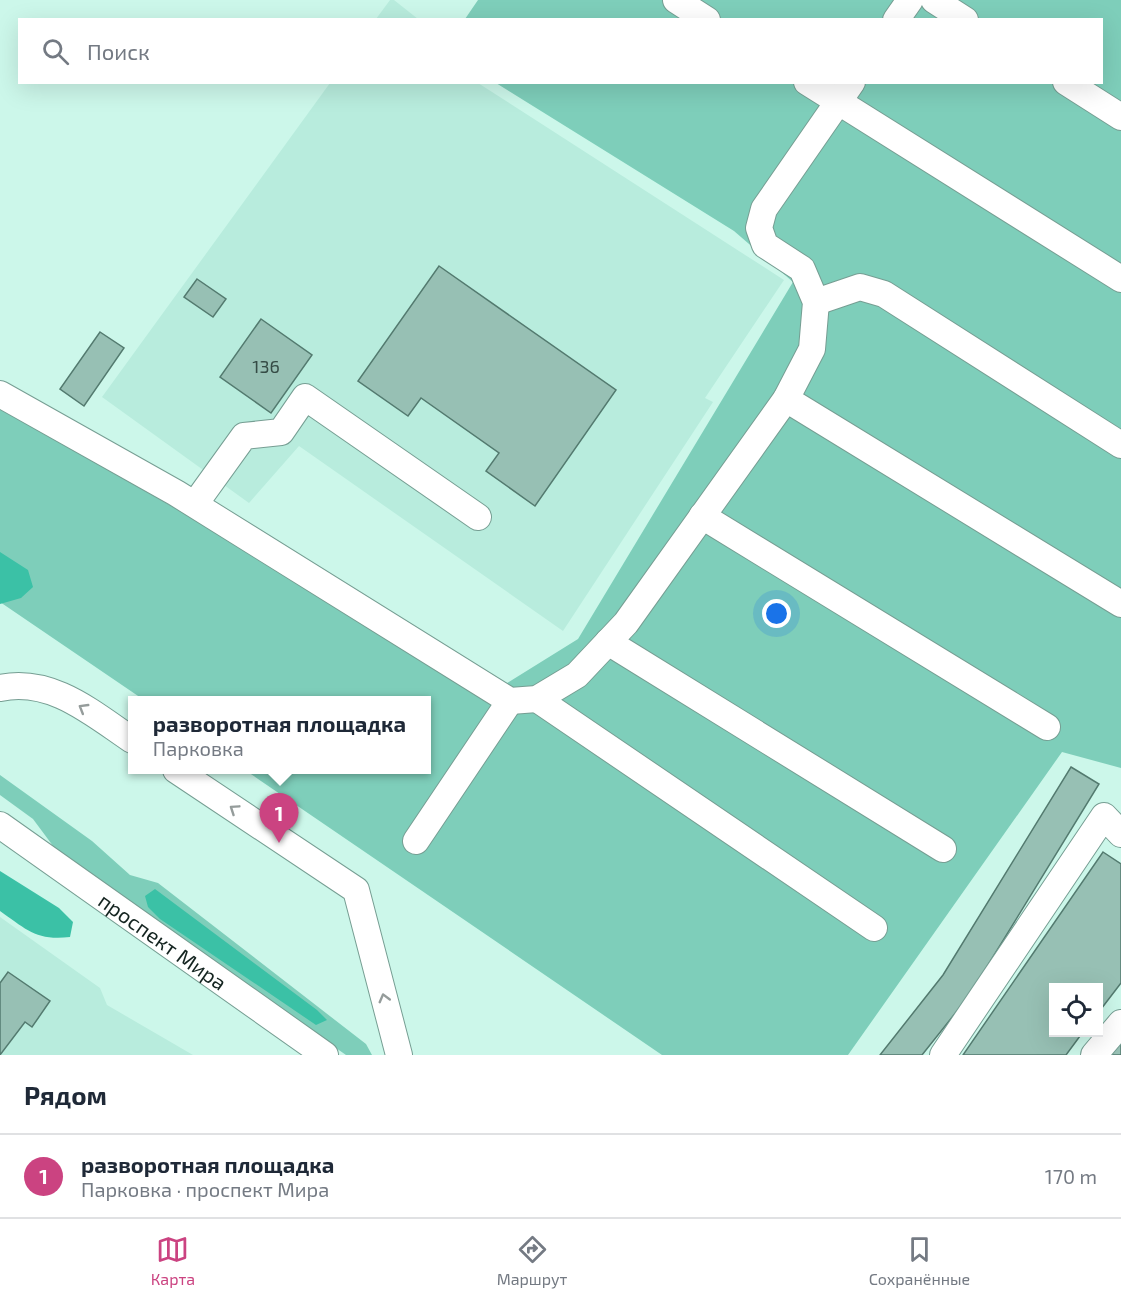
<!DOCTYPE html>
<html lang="ru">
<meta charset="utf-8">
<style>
:root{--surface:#fff;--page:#f6f6f7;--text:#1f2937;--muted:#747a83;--line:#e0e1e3;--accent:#cb4381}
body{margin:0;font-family:"Exo 2",sans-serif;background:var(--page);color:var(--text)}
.controls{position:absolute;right:18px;bottom:18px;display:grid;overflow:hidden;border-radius:0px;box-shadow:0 6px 24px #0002}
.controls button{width:54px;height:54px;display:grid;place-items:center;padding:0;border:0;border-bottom:2px solid var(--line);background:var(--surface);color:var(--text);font:30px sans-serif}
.you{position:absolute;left:777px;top:614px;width:21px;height:21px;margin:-15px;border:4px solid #fff;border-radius:50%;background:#1a73e8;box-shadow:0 0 0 9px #1a73e833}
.badge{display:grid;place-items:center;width:39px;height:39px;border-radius:50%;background:var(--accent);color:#fff;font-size:20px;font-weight:700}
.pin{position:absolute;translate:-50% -50px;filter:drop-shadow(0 2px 3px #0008)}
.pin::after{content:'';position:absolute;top:32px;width:21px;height:18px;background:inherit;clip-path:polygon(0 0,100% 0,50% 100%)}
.popup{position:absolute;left:128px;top:696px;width:303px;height:78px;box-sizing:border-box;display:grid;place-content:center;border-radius:0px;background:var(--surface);filter:drop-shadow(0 2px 4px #0005);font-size:20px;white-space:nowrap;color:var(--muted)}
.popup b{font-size:22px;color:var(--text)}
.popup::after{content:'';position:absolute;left:50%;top:100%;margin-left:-12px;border:12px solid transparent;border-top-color:var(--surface)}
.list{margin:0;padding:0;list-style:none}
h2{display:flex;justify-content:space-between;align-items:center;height:78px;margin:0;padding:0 24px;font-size:26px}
h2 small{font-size:20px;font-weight:400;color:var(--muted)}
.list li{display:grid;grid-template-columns:39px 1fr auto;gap:18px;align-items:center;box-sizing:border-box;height:84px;padding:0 24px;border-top:2px solid var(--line)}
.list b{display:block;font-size:22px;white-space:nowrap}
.list p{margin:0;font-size:20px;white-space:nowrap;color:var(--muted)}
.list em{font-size:20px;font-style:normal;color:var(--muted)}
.icon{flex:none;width:33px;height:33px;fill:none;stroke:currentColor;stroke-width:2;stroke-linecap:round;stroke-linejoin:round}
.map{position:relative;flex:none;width:1121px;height:1055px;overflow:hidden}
.search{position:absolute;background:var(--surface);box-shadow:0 6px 24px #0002;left:18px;right:18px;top:18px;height:66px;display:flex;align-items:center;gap:15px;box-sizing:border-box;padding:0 21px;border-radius:0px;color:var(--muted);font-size:22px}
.sheet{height:162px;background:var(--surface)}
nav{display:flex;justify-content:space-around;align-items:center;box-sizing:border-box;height:84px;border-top:2px solid var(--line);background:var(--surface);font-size:16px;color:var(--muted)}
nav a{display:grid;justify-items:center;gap:3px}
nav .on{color:var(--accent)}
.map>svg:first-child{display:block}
.built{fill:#b8ecdd}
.green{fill:#7eceba}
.forest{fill:#3bc1a6}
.building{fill:#97c0b4;stroke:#537a6f;stroke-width:1.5}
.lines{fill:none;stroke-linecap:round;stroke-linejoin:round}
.minor-casing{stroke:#769e93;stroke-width:28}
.minor{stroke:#fff;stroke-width:26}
.oneway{stroke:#959c9b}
.labels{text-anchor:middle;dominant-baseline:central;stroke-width:6;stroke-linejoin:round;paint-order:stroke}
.number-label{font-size:18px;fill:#354b45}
.street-label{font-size:21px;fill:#142420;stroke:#fff}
</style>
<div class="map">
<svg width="1121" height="1055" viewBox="0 0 1121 1055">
<rect width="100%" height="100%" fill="#ccf7ea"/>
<path class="built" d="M390,0H394L418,19H376Z
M330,83H478L784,280L705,398L713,402L563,631L299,446L249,503L102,397Z
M0,917L100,988L107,1005L193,1055H0Z"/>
<path class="green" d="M478,0H1121V768L1062,752L848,1055H662L245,770H426V700H144L0,602V408L229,539L483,698L578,639L793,282L734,231L496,83L1102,82V20L465,19Z
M0,775L92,841L130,875L158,883L366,1044L372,1055H346L59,854L33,819L0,795Z"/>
<path class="forest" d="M0,552L28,570L33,587L21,598L0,604Z
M0,871L59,908L73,922L70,937C36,941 26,929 0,911Z
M155,889L317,1010L327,1020L316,1025L160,919L148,907L145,896Z"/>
<path class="building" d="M439,266L616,390L535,506L486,471L499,453L421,398L408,416L358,381Z
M197,279L226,299L213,317L184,297Z
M261,319L312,355L271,413L220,377Z
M100,332L124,348L84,406L60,389Z
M1071,767L1099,784L969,996L922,1055H880L943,975Z
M1103,852L1121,864V983L1098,1013V988H1054V1032H1083L1066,1055H963Z
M8,972L50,1001L32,1027L25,1022L0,1055V983Z
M1121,1039V1055H1107Z"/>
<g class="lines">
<g class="minor-casing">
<g id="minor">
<path d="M676,0L707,20"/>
<path d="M934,0L965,20"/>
<path d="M896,20L910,0"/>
<path d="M807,82L1121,279"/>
<path d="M1066,82L1121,117"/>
<path d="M816,302L860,287L884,294L1121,445"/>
<path d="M0,394L176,493L510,701L537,699L577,675L626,623L786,399L812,349L816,302L802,269L765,245L759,228L764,209L852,82"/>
<path d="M786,399L1121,604"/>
<path d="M195,504L244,436L281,432L305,397L478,517"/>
<path d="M702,516L1047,727"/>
<path d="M608,642L943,849"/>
<path d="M0,688C51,677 92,713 132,740"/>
<path d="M537,699L874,928"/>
<path d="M176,770L356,890L399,1055"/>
<path id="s1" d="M0,825L325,1055"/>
<path d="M416,841L510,701"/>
<path d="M943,1055L1104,816L1121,834"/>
<path d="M1094,1055L1121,1023"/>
</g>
</g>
<use href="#minor" class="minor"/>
</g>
<defs><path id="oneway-chevron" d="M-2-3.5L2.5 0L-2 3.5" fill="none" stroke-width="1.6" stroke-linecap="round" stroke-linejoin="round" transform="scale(1.5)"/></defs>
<g class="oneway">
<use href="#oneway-chevron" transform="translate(83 708) rotate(-149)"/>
<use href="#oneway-chevron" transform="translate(234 809) rotate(-146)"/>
<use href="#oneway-chevron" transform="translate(384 998) rotate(-105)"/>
</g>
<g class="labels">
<g class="number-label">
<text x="266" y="366">136</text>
</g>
<g class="street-label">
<text stroke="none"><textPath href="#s1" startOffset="200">проспект Мира</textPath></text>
</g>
</g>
</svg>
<div class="controls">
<button><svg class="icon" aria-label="locate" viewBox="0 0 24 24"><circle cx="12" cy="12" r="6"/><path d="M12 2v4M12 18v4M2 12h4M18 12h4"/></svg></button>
</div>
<div class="you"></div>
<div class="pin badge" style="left:279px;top:843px">1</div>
<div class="popup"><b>разворотная площадка</b>Парковка</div>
<div class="search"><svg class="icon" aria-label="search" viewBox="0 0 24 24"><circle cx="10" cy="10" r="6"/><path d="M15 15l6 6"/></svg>Поиск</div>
</div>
<section class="sheet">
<h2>Рядом<small></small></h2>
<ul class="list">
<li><span class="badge">1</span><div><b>разворотная площадка</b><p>Парковка · проспект Мира</p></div><em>170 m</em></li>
</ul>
</section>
<nav>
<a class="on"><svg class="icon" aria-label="map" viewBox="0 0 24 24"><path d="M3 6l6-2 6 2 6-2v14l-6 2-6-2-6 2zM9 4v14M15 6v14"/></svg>Карта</a>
<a><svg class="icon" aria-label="directions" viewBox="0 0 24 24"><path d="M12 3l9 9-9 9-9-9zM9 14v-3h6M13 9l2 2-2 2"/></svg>Маршрут</a>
<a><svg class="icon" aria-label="saved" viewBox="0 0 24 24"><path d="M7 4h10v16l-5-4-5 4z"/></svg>Сохранённые</a>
</nav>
